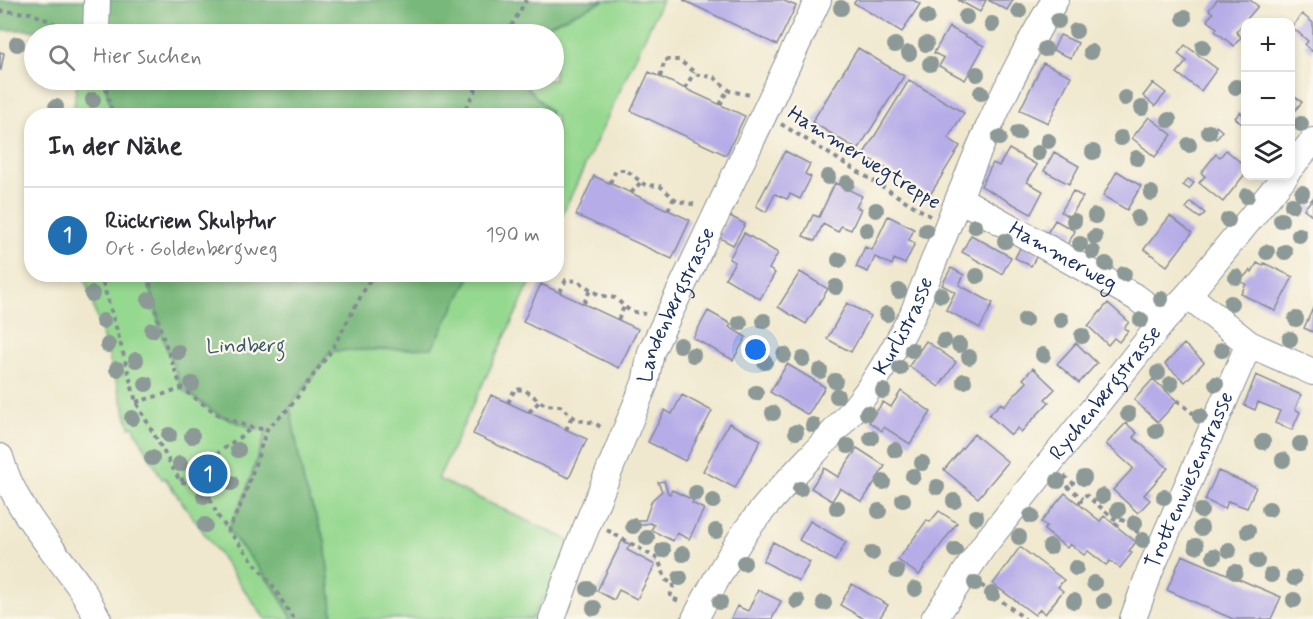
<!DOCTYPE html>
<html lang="de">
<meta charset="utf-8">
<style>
:root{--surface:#fff;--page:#f7f7f7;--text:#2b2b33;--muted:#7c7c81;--line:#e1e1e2;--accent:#1f6fb2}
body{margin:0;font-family:Mynerve,sans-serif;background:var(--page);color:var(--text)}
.controls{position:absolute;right:18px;top:18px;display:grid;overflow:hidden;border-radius:12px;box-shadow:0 3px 9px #0003}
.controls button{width:54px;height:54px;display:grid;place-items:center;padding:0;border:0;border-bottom:2px solid var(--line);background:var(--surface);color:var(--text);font:30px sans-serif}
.you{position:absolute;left:756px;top:350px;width:21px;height:21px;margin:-15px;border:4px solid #fff;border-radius:50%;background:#1a73e8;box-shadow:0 0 0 9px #1a73e833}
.badge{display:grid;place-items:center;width:39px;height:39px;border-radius:50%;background:var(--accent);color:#fff;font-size:20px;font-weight:700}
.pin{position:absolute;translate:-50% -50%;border:3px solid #fff;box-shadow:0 2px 6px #0006}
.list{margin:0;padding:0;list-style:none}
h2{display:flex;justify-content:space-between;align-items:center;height:78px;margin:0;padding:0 24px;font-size:26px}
h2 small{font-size:20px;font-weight:400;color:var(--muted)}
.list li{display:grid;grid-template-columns:39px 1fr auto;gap:18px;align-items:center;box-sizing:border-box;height:96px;padding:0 24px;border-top:2px solid var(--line)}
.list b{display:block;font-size:22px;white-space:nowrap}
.list p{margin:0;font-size:20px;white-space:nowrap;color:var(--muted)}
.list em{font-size:20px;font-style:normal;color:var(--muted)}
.icon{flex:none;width:33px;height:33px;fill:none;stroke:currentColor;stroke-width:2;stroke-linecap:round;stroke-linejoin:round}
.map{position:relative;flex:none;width:1313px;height:619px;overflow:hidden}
.search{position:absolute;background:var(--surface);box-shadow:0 3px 9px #0003;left:24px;top:24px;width:540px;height:66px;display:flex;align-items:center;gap:15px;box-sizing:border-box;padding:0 21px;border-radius:33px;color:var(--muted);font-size:22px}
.panel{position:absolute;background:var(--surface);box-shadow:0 3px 9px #0003;left:24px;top:108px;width:540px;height:174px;border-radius:24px}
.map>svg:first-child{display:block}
.green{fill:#95d88f;stroke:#588476;stroke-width:1.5}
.forest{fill:#78b87a;stroke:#4a746c;stroke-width:1.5}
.building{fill:#b6ace8}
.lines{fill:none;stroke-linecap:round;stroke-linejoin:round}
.minor-casing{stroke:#868c96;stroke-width:28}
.path{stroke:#868c96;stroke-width:4;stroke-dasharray:4.5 4.5;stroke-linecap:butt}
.minor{stroke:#fff;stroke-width:26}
.tree{fill:#8c9997}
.labels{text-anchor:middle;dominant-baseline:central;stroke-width:4.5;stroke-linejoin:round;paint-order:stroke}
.street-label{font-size:21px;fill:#1b2f5e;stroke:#fbf7ec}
.park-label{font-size:21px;fill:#3a596a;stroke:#fbf7ec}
</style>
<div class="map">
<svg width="1313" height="619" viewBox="0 0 1313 619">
<rect width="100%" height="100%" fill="#fbf7ec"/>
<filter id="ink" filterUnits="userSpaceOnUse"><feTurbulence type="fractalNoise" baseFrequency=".0167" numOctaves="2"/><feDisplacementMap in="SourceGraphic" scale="12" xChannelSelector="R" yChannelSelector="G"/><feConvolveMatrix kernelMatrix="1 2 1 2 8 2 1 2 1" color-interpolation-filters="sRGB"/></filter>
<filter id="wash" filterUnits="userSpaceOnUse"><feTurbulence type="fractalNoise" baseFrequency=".008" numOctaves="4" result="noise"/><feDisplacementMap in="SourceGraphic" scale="24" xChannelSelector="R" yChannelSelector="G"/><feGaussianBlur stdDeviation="1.35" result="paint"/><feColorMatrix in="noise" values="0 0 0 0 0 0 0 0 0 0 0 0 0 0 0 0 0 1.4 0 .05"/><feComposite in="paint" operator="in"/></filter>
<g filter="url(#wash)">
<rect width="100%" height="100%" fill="#f0e8ce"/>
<path class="green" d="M605,0H662L557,226L556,116L547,115L550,111L520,80H554V34H532L535,31Z
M77,80H104L113,115L73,116Z
M84,275H147L162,335L182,389L219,415L252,428L267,429L243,500L228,530L273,586L293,619H265L165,478L162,479L133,426L130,427Z
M471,275H534L438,479L579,545L559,598L543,597L532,619H333L325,541L304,484L290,407L331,351L432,348Z"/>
<path class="forest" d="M0,0H605L535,31L532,34H56L29,30H0Z
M104,80H520L550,112L547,116L113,115Z
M147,275H471L432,348L331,351L290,407L304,484L325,541L333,619H293L273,586L228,530L243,500L267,430L252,428L219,415L182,389L162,335Z"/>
<g id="blocks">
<path class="building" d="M683,0H782L796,6L777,45Z
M856,0H913L920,4L902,32L854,3Z
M958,0H986L980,12Z
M988,0H1013L1007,10Z
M1217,0H1250L1258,6L1236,32L1241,37L1234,46L1215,31L1217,28L1207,20L1213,13L1209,10Z
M1302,14L1313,23V52L1305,45L1308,41L1292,27Z
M949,27L984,46L965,80L939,66L944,58L934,53Z
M1060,35L1078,43L1071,58L1053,50Z
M1185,45L1217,69L1201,91L1177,73L1187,61L1178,54Z
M858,48L904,76L858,150L812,122Z
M0,52L4,53L1,70L0,69Z
M1043,63L1071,76L1048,123L1020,110Z
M649,72L745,116L726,155L631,111Z
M909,80L964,113L948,138L960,146L930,195L863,155Z
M1153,83L1166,93L1155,106L1143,96Z
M1290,93L1302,102L1290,116Z
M1240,112L1245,116V127L1235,118Z
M1149,117L1172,135L1155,157L1132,138Z
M1216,126L1222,131L1216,139L1210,134Z
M1009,149L1037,165L1027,182L1043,191L1031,214L981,186L993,163L999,166Z
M1226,150L1245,166V174L1223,202L1199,183L1205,176L1201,173L1208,164L1216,154L1220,157Z
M785,151L810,164L805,174L811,177L800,199L790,194L787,199L775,194L766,212L756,206Z
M1054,152L1079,166L1069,184L1044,171Z
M1117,171L1141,186L1127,210L1103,196Z
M594,176L690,220L672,259L576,215Z
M1188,179L1194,183L1189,189L1183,185Z
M835,183L862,196L856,207L861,209L851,230L841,226L838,232L823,224L815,241L803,236L813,215L819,217Z
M1073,191L1083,197L1070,217L1061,212Z
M1313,198V216L1304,209Z
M1191,202L1205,213L1200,218L1186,208Z
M730,216L745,224L733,245L718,237Z
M888,216L914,229L909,240L915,243L905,264L894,259L892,265L875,257L868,272L856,267L865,247L872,250Z
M1170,216L1192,233L1167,266L1144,249Z
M1055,220L1075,231L1065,249L1044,238Z
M744,233L778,253L769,269L775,273L760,299L725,278L735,262L729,259Z
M971,235L1011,257L1002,274L962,252Z
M1022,244L1039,252L1031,266L1015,258Z
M1257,263L1263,266L1264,263L1293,277L1275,311L1241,294L1246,284L1241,282L1243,278L1250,270L1252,272Z
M951,268L964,275L959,285L993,303L980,328L946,310L955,292L942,285Z
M800,272L828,289L806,324L778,307Z
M541,284L638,329L619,368L523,322Z
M847,303L871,316L851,352L827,339Z
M1108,303L1129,322L1124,328L1128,331L1119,342L1114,338L1108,345L1088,326Z
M1313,308V332L1304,328Z
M708,311L731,324L729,327L746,337L733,360L693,338Z
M926,341L956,362L939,387L909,366Z
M1076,343L1097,363L1079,383L1057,364Z
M1184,344L1204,362L1185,382L1165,364Z
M787,364L825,387L808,415L770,392Z
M1033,368L1055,389L1045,399L1049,402L1021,432L1018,428L1011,435L989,415L1001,403L1004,406L1027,382L1023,379Z
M1256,375L1301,395L1295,409L1300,412L1292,430L1275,423L1280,411L1258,402L1255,410L1244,405Z
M1153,379L1177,401L1158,422L1134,400Z
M901,391L931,412L910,444L884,427L882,431L869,422L883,402L891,407Z
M491,395L587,439L569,478L473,434Z
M682,395L712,411L685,461L648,442L665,410L672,414Z
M729,423L761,440L735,488L703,471Z
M1126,423L1137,433L1133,437L1168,468L1144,495L1150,500L1138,513L1113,490L1133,468L1106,444Z
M974,434L1008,462L978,498L944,470Z
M857,448L885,466L862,502L840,488L832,501L811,488L824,468L838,477Z
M1218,471L1256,487L1247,508L1228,501L1225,509L1205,500Z
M664,481L668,493L670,494L672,490L693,500L692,503L704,509L689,539L677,533L673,541L651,530L654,525L650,523L638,525V520H645L652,500L662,491L658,482Z
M1065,493L1100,521L1104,516L1136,542L1129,551L1132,553L1120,568L1110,561L1106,565L1088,551L1084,555L1070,544L1067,548L1044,530L1047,526L1041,522Z
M939,511L957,523L919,575L898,560L927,520L930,522Z
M810,521L846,542L835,561L799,540Z
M622,541L630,544L627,550L655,565L637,599L619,590L614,600L597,591Z
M773,542L810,562L799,581L763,561Z
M1020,547L1064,580L1058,587L1063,591L1045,614L1040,609L1035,615L993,584Z
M1182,555L1281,597L1271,619H1233L1167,590Z
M852,584L888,605L879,619H864L840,605Z
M758,590L781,601L772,619H731L737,606L748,611Z"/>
</g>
</g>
<g filter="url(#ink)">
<use href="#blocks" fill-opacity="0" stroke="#868c96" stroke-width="1.5"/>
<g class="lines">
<g class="minor-casing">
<g id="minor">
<path d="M96,34L97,0"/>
<path d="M1290,168L1313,141"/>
<path id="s1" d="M960,199L1137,298L1165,319"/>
<path d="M1188,295L1249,344L1313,372"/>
<path d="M0,457C14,508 50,544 80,587C87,597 92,608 98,619"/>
<path id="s2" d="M552,619L579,545L645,383L651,352L818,0"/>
<path id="s3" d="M695,619C711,588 728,557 748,528C781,483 825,446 860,401C880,375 896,345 912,316C955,209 994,98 1055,0"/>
<path id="s4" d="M934,619L984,545L1165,319L1188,295L1285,176"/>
<path id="s5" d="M1133,619L1150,571L1249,344"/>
</g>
</g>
<path class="path" d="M0,11L31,13L74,32
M507,34L526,0
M660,77L665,60H679L698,75L714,77L730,91L750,95
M104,80L113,116
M685,89L694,72
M720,105L728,89
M461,116L481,80
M781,124L930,216
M610,183L616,170H626L645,185L660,186L677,201L697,205
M631,193L641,182
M668,210L674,198
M100,274L118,334L136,402L180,481L207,491L217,515L228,530
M147,274L162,335L182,389L219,415L252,428L267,429
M560,292L566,280L578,281L599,295L615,298L630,311L645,314
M584,303L590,290
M618,320L624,307
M1177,400L1195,415
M136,402L182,389
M508,403L515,389L525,390L545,405L560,406L577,420L595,423L603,429
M529,412L540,401
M566,430L572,416
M1064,476L1073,483L1069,488
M180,481L252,428
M1067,486L1083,499
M1079,503L1086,495L1118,522
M1115,526L1121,519L1144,537
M607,530L658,559L666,580L674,584L670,597L679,601L678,603
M981,585L1025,619
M293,619L273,586L228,530L243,500L267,429L290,407L331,351L373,274"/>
<use href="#minor" class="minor"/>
</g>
<g class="tree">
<circle cx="841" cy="8" r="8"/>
<circle cx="1019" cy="11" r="8"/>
<circle cx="927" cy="17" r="8"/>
<circle cx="966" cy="17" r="8"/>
<circle cx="1184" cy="18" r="8"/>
<circle cx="1058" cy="21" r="8"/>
<circle cx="992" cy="24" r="8"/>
<circle cx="1076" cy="31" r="8"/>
<circle cx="17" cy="44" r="8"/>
<circle cx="926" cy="44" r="8"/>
<circle cx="895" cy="45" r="8"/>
<circle cx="1203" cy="47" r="8"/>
<circle cx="1045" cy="49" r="8"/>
<circle cx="1091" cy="52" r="8"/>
<circle cx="909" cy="53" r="8"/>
<circle cx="930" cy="64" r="8"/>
<circle cx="977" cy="74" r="8"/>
<circle cx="1236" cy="87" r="8"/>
<circle cx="981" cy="93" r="8"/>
<circle cx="1125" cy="98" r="8"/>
<circle cx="93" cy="100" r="8"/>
<circle cx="56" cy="107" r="8"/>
<circle cx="1142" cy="108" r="8"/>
<circle cx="1169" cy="120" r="8"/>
<circle cx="1301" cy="124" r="8"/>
<circle cx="1209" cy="132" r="8"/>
<circle cx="1018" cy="133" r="8"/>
<circle cx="999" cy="138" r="8"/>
<circle cx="1121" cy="138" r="8"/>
<circle cx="1048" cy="141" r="8"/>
<circle cx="1189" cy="145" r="8"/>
<circle cx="1093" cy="152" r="8"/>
<circle cx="1038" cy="153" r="8"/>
<circle cx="1137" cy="158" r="8"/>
<circle cx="828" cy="177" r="8"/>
<circle cx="847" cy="183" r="8"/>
<circle cx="1151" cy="193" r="8"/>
<circle cx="1302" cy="193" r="8"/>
<circle cx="1247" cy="196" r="8"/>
<circle cx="1292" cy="205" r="8"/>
<circle cx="876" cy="210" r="8"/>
<circle cx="1095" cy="216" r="8"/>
<circle cx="1138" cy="218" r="8"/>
<circle cx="1228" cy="220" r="8"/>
<circle cx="1281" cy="220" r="8"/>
<circle cx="1074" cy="221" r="8"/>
<circle cx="975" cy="226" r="8"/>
<circle cx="867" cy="230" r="8"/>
<circle cx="926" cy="231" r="8"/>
<circle cx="1299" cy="235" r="8"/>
<circle cx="1095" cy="237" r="8"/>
<circle cx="1005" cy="241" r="8"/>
<circle cx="1080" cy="244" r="8"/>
<circle cx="1093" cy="252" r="8"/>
<circle cx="1267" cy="252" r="8"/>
<circle cx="1285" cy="252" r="8"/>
<circle cx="839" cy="260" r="8"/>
<circle cx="1106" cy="264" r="8"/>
<circle cx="1124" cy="274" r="8"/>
<circle cx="977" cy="276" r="8"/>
<circle cx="1236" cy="277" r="8"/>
<circle cx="836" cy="287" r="8"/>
<circle cx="899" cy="291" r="8"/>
<circle cx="92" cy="294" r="8"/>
<circle cx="941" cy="295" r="8"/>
<circle cx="1161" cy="299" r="8"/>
<circle cx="149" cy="300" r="8"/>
<circle cx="1231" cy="303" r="8"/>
<circle cx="887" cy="314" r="8"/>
<circle cx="1296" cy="319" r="8"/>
<circle cx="1025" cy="320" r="8"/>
<circle cx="1061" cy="320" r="8"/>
<circle cx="1141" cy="320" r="8"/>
<circle cx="103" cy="321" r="8"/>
<circle cx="764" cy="321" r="8"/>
<circle cx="740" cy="323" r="8"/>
<circle cx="152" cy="330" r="8"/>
<circle cx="1082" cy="336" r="8"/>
<circle cx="1290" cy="339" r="8"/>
<circle cx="944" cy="341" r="8"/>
<circle cx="108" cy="345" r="8"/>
<circle cx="680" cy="345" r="8"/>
<circle cx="959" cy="345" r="8"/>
<circle cx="912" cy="350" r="8"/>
<circle cx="1222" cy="350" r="8"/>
<circle cx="178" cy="352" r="8"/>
<circle cx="693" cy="355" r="8"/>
<circle cx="784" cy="355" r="8"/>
<circle cx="1043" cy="355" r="8"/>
<circle cx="969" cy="357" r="8"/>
<circle cx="803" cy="359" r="8"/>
<circle cx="136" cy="360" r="8"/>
<circle cx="765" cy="362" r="8"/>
<circle cx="900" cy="368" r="8"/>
<circle cx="117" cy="369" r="8"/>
<circle cx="820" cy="371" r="8"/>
<circle cx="1158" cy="373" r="8"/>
<circle cx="835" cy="381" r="8"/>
<circle cx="964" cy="381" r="8"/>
<circle cx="146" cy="384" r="8"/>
<circle cx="192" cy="384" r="8"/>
<circle cx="1171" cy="384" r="8"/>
<circle cx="1216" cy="384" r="8"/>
<circle cx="883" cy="391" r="8"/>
<circle cx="756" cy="393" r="8"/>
<circle cx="837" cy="396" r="8"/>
<circle cx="773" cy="413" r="8"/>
<circle cx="867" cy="413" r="8"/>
<circle cx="1128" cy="414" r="8"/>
<circle cx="1200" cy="416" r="8"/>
<circle cx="132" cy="418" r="8"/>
<circle cx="813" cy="425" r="8"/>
<circle cx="1156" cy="431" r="8"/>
<circle cx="796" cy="432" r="8"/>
<circle cx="169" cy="435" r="8"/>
<circle cx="192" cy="436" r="8"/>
<circle cx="871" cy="438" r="8"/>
<circle cx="1263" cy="442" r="8"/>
<circle cx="1300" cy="444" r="8"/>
<circle cx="848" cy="446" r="8"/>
<circle cx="238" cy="450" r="8"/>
<circle cx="895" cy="450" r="8"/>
<circle cx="152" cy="458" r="8"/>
<circle cx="1283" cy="460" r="8"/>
<circle cx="922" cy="463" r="8"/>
<circle cx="180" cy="464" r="8"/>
<circle cx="913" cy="476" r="8"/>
<circle cx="1084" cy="478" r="8"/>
<circle cx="1058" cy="481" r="8"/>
<circle cx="883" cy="482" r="8"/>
<circle cx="231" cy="483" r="8"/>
<circle cx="937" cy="487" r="8"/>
<circle cx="800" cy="489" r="8"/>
<circle cx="696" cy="493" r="8"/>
<circle cx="204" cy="496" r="8"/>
<circle cx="1102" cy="496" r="8"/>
<circle cx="1164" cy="497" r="8"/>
<circle cx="903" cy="500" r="8"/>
<circle cx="713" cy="501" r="8"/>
<circle cx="954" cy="501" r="8"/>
<circle cx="837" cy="508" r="8"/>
<circle cx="1269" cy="509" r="8"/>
<circle cx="1118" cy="510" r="8"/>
<circle cx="879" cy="511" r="8"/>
<circle cx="1201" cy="511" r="8"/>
<circle cx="1031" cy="516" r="8"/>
<circle cx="976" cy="517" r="8"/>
<circle cx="1135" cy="523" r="8"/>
<circle cx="205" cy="525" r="8"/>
<circle cx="633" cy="526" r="8"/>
<circle cx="1201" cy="528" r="8"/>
<circle cx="716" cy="531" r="8"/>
<circle cx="1248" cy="531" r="8"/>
<circle cx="1019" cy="537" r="8"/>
<circle cx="647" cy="538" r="8"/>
<circle cx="1143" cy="540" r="8"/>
<circle cx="1196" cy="546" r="8"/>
<circle cx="1050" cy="547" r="8"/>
<circle cx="663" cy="550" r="8"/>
<circle cx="955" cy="550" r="8"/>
<circle cx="1229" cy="550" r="8"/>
<circle cx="872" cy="553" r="8"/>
<circle cx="683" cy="554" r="8"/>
<circle cx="1214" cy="556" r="8"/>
<circle cx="1257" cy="561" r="8"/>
<circle cx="744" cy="563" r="8"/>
<circle cx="1076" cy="568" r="8"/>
<circle cx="897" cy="571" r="8"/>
<circle cx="1235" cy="572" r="8"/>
<circle cx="1271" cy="575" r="8"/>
<circle cx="680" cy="578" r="8"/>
<circle cx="1294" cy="578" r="8"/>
<circle cx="975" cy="583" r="8"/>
<circle cx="1094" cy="583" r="8"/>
<circle cx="588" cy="589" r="8"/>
<circle cx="915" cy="589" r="8"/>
<circle cx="992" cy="594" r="8"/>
<circle cx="1294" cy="600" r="8"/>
<circle cx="797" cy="601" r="8"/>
<circle cx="1074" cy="601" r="8"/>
<circle cx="1104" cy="601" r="8"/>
<circle cx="720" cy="602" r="8"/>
<circle cx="824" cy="603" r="8"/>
<circle cx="594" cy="608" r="8"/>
</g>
</g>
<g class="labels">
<g class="street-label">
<text transform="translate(864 158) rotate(32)">Hammerwegtreppe</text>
<text stroke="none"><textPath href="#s1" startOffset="118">Hammerweg</textPath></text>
<text stroke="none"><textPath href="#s2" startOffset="338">Landenbergstrasse</textPath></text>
<text stroke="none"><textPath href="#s3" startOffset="362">Kurlistrasse</textPath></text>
<text stroke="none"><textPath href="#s4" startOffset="284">Rychenbergstrasse</textPath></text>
<text stroke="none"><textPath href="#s5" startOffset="150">Trottenwiesenstrasse</textPath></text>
</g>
<g class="park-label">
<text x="246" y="346">Lindberg</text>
</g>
</g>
</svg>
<div class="controls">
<button>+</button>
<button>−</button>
<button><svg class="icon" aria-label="layers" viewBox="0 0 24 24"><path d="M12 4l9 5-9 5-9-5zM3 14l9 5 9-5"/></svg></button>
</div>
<div class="you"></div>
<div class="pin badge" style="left:208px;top:474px">1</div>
<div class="search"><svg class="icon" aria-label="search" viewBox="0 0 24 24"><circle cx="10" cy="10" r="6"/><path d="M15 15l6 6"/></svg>Hier suchen</div>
<section class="panel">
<h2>In der Nähe<small></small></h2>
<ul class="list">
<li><span class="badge">1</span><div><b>Rückriem Skulptur</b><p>Ort · Goldenbergweg</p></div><em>190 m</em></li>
</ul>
</section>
</div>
